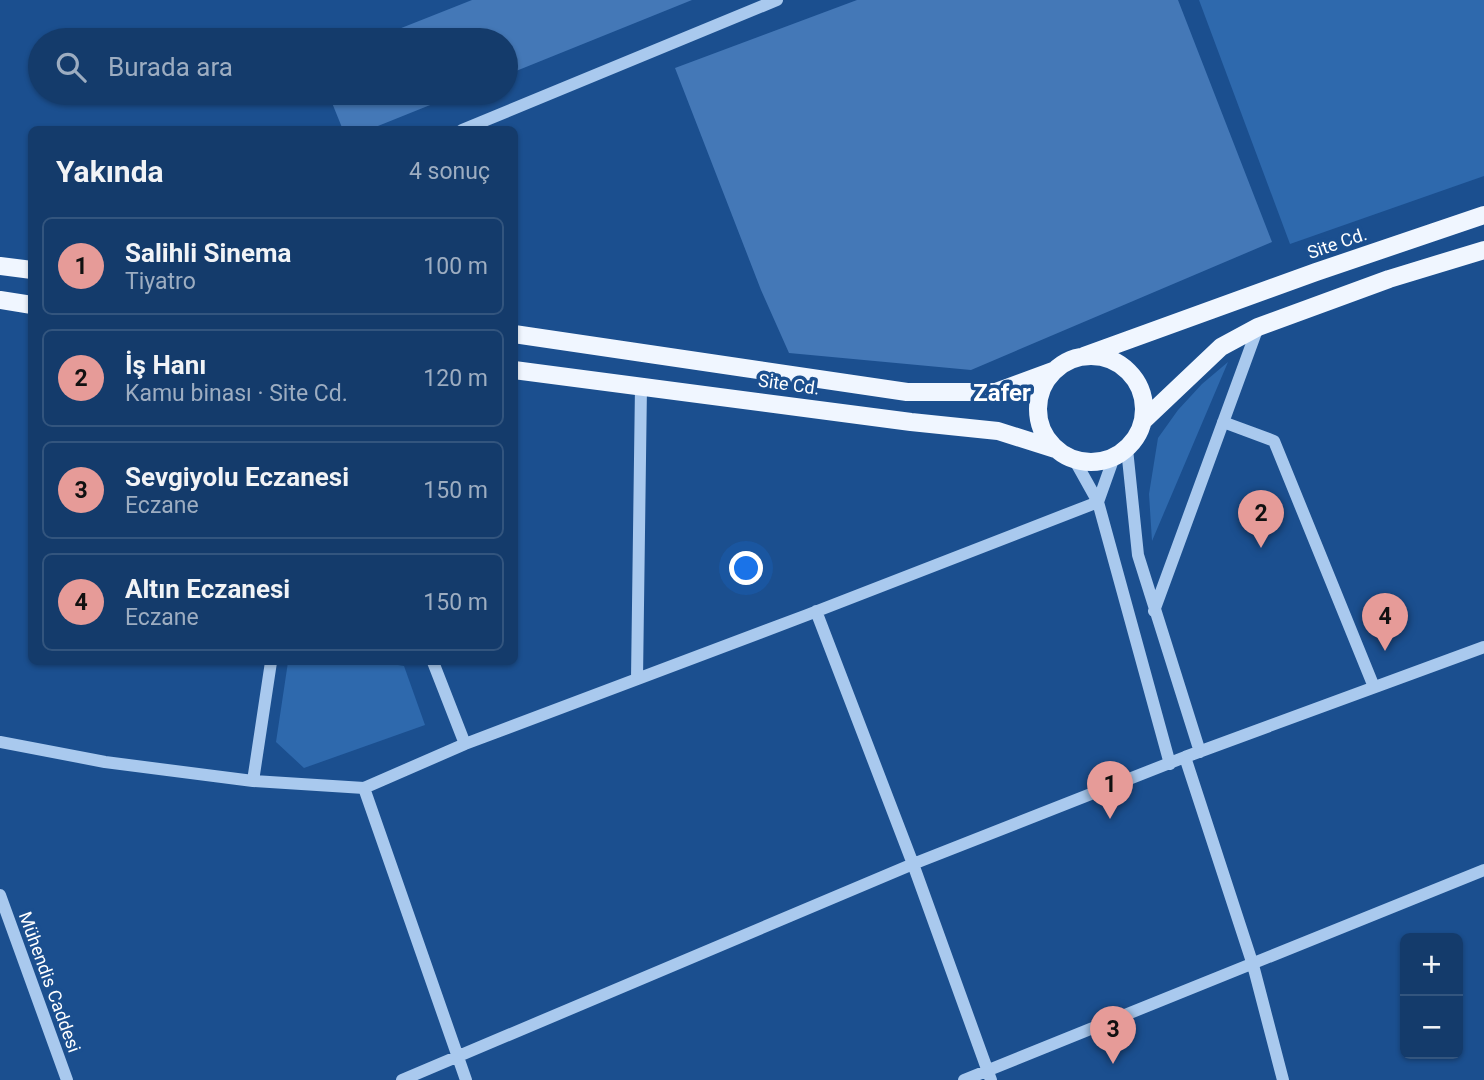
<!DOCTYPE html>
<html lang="tr">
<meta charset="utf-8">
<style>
:root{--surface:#143b6b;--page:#214673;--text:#f1f3f6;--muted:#9dadc1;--line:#33557e;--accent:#e69b98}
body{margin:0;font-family:Roboto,sans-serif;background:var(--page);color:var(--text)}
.controls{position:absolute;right:21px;bottom:21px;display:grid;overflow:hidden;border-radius:10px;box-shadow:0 2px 5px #0004}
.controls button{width:63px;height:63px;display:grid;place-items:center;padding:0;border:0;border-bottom:2px solid var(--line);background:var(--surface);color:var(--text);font:35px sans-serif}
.you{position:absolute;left:747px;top:569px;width:24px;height:24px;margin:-18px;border:5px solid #fff;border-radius:50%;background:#1a73e8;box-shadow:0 0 0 10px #1a73e833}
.badge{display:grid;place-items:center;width:46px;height:46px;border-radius:50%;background:var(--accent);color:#111;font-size:23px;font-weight:700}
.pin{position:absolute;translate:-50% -58px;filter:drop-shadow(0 2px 4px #0008)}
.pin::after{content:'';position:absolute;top:37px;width:24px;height:21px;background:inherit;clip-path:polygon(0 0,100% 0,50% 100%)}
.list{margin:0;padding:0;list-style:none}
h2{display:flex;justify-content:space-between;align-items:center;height:91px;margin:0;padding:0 28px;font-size:30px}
h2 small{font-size:23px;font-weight:400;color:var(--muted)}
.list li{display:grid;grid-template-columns:46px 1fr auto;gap:21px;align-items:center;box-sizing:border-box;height:98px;margin:0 14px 14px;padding:0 14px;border:2px solid var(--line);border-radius:10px}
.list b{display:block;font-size:26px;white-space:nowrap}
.list p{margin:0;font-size:23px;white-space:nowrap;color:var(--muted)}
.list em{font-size:23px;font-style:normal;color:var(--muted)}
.icon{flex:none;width:38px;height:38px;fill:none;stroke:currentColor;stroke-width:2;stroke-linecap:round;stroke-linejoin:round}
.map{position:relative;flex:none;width:1484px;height:1080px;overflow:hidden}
.search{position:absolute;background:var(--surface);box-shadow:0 2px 5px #0004;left:28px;top:28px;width:490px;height:77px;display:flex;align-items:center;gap:18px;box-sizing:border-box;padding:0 24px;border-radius:38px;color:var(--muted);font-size:26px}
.panel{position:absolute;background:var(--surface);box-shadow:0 2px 5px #0004;left:28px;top:126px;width:490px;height:539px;border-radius:10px}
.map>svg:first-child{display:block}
.green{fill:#2e69ad}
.building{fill:#4478b7}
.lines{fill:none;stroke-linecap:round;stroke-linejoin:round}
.minor{stroke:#a9c9ee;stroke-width:12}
.major{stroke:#f0f6ff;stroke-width:18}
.labels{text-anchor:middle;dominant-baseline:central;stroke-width:7;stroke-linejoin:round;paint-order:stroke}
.street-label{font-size:18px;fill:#fff;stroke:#1b4f8f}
.district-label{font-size:24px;font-weight:bold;fill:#fff;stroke:#1b4f8f}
</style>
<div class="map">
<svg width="1484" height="1080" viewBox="0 0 1484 1080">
<rect width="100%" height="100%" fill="#1b4f8f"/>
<path class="green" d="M1199,0H1484V176L1290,244Z
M1228,362L1152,541L1149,494L1158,438L1178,410L1202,384Z
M288,662H380L404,666L425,725L304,768L276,742Z"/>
<path class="building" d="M472,0H692L506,75V40H371Z
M857,0H1178L1272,242L971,370L789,353L761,290L675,68Z
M328,93H460L368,130H343Z"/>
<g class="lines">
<path class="minor" d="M462,130L777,0
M1223,422L1274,441L1374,687
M1127,449L1138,555L1200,752
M1074,459L1098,502L1170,764
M816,611L913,864L991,1080
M1154,611L1258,327
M433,662L465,744
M637,679L641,386
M0,742L105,762L253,781L364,788L465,744L807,615L1098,502L1114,457
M1185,757L1253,965L1283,1080
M253,781L271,662
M364,788L466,1080
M0,895L67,1080
M402,1080L913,864L1185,757L1484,647
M964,1080L1484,870"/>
<path class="major" d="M0,266L32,270
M0,300L32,305
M514,334L907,392H996L1053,371
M1038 409a53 53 0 1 1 106 0a53 53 0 1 1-106 0Z
M1084,356L1316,272L1484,215
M514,370L911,422L998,431L1055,449
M1144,420L1221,347L1258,327L1389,279L1484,250"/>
</g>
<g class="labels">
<g class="street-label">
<text transform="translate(1337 243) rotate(-19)">Site Cd.</text>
<text transform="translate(789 384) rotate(8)">Site Cd.</text>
<text transform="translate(50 982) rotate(70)">Mühendis Caddesi</text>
</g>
<g class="district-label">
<text x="1002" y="393">Zafer</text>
</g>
</g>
</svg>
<div class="controls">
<button>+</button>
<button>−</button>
</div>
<div class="you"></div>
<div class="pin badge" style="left:1110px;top:819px">1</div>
<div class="pin badge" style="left:1261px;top:548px">2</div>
<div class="pin badge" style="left:1113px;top:1064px">3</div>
<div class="pin badge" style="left:1385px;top:651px">4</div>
<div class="search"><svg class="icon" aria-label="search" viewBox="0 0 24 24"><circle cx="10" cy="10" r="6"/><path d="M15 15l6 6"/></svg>Burada ara</div>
<section class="panel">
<h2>Yakında<small>4 sonuç</small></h2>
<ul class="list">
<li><span class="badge">1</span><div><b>Salihli Sinema</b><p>Tiyatro</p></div><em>100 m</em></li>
<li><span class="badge">2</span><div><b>İş Hanı</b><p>Kamu binası · Site Cd.</p></div><em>120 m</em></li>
<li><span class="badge">3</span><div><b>Sevgiyolu Eczanesi</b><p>Eczane</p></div><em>150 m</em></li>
<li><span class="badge">4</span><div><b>Altın Eczanesi</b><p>Eczane</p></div><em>150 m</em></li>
</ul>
</section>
</div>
